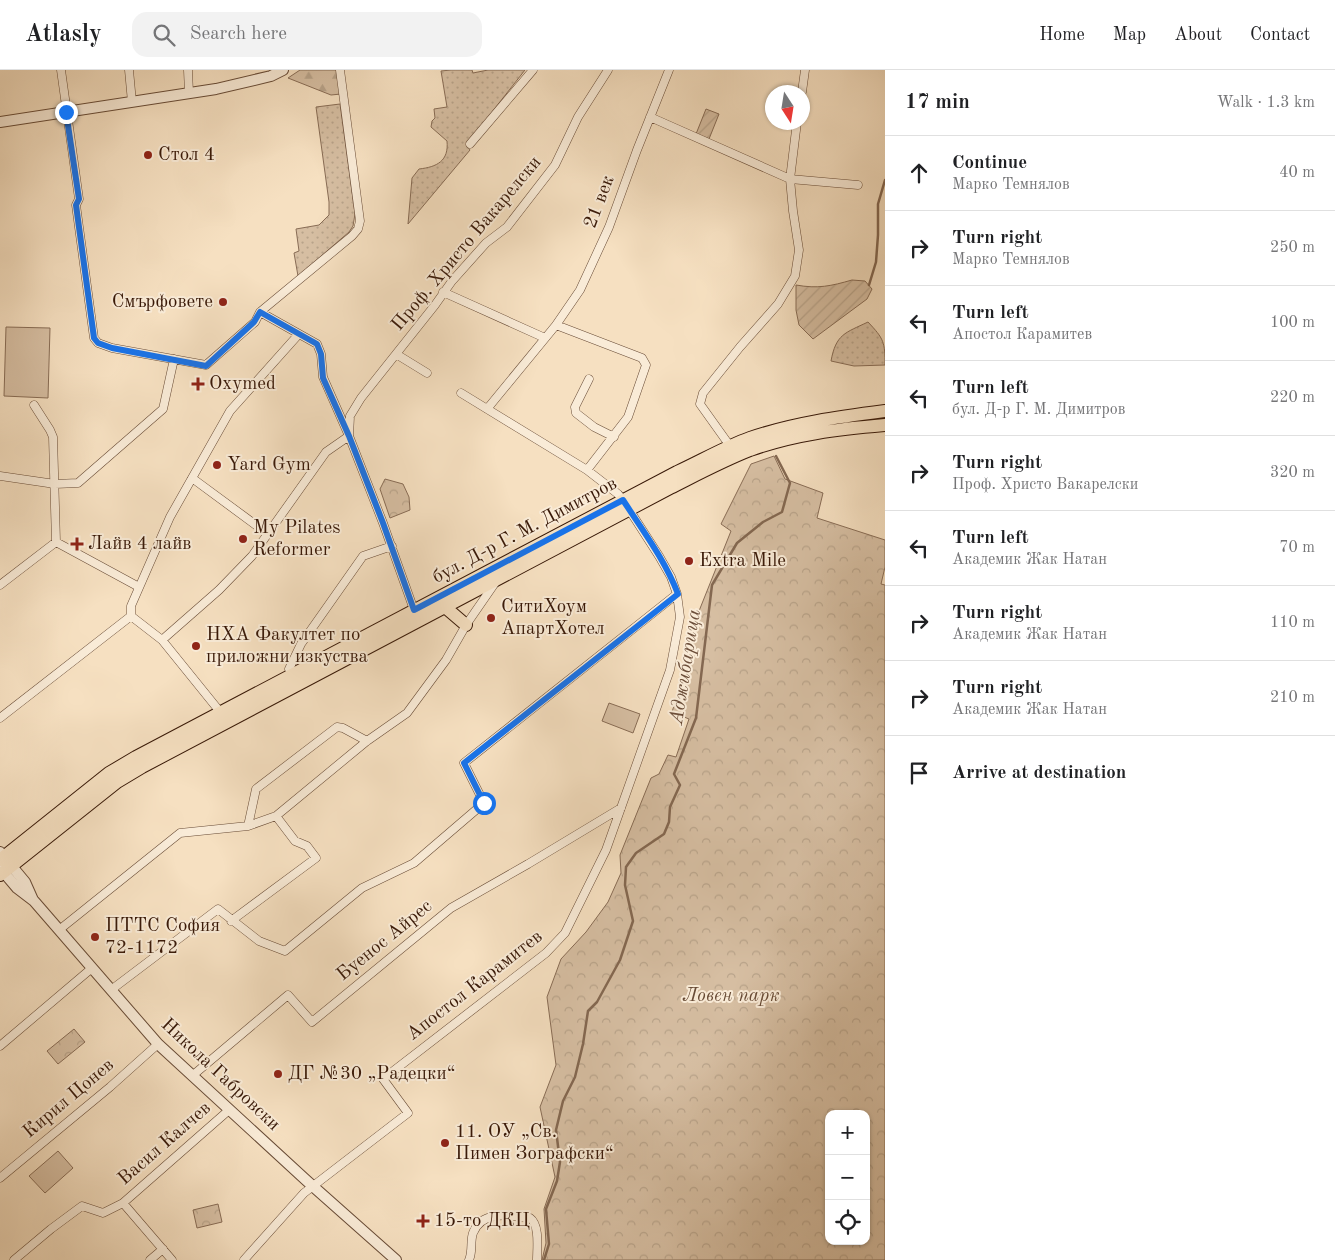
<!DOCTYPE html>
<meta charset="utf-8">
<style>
:root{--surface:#fff;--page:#f2f2f2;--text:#202124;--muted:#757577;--line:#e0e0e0}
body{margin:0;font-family:"Old Standard TT",serif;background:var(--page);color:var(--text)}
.controls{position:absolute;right:15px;bottom:15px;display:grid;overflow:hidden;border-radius:10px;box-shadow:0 1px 4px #0004}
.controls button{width:45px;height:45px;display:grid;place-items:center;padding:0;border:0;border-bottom:1px solid var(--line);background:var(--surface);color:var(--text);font:25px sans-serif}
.compass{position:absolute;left:765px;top:15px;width:45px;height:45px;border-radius:50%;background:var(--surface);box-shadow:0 1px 4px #0004;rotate:168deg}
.stop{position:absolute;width:15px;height:15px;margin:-11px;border:4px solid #1a73e8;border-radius:50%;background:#fff}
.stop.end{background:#1a73e8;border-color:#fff;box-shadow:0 1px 5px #0008}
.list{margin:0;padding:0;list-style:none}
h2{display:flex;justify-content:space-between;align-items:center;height:65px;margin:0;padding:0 20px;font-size:21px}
h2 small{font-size:16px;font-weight:400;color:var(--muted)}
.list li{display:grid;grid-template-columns:32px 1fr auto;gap:15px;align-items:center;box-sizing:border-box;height:75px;padding:0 20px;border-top:1px solid var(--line)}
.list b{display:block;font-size:19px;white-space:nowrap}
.list p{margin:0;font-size:16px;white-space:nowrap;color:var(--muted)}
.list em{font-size:16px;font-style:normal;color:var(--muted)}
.icon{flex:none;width:28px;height:28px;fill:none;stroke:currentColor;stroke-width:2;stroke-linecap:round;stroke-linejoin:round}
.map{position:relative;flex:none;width:885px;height:1190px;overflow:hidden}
header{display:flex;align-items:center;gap:30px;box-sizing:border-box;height:70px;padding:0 25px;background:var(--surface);border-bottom:1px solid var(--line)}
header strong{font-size:24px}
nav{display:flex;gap:28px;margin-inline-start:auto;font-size:18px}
.search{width:350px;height:45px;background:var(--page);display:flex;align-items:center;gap:12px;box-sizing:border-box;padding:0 18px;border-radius:15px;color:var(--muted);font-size:19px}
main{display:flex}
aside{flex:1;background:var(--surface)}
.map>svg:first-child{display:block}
.grass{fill:url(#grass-dots);stroke:#886c55}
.forest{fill:url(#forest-firs);stroke:#886c55}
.park{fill:url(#park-crowns);stroke:#886c55;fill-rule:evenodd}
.garden{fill:url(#garden-furrows);stroke:#886c55}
.pitch{fill:#d6bea2;stroke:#886c55}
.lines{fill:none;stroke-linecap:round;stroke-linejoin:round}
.stream{stroke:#846851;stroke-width:2.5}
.minor-casing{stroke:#684b36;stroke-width:9}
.tertiary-casing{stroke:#684b36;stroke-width:12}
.primary-casing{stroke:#391908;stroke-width:14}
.minor{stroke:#f9ebd7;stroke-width:8}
.tertiary{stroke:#f9ebd7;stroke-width:10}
.primary{stroke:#f6e0c1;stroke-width:12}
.route{stroke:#1a73e8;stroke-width:6}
.poi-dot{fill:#8f2418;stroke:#f9ebd7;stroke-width:2}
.labels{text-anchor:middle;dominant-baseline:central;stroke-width:4;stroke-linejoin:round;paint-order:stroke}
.poi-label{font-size:19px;fill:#391908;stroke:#f9ebd7;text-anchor:start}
.street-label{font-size:19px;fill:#391908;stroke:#f9ebd7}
.park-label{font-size:19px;font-style:italic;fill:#684b36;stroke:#f9ebd7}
.water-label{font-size:20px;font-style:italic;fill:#6b4d39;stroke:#f9ebd7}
</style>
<header>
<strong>Atlasly</strong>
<div class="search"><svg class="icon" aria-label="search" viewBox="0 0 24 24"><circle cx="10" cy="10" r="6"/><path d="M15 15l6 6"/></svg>Search here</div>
<nav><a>Home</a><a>Map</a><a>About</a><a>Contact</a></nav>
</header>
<main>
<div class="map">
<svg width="885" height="1190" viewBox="0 0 885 1190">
<defs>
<pattern id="grass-dots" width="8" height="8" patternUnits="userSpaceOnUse" patternTransform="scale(1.25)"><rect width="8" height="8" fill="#d6bea2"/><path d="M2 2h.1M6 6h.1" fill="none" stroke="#b8a38a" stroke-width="1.8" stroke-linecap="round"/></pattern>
<pattern id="forest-firs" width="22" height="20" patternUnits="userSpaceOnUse" patternTransform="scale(1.25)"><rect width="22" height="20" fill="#d6bea2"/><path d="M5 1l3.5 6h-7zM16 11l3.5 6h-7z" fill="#b8a38a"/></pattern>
<pattern id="park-crowns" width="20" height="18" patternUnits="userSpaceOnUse" patternTransform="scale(1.25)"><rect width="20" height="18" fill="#d6bea2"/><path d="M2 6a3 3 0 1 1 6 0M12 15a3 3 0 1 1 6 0" fill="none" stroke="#b8a38a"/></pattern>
<pattern id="garden-furrows" width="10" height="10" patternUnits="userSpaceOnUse" patternTransform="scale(1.25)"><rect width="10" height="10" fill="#d6bea2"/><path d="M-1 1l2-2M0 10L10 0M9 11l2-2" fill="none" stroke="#b8a38a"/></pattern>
</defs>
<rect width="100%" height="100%" fill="#f6e0c1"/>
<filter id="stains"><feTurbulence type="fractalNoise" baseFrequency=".004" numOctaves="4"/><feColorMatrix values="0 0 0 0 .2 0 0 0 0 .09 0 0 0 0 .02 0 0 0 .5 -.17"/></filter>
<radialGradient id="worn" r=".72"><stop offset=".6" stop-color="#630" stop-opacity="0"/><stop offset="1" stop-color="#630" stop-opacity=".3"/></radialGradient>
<path class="grass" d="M451,0H472L473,3L488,0H525L466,75L470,80L408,154L412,108L419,99C437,97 449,91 447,71L431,57L432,51L435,48L434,39L447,37L441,1Z
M340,34L355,144L353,156L349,162L298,206L294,183L299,181L296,159L319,155L329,145V132L316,37Z
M868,252C884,269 885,272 885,295L854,296L831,291C836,264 845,263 868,252Z"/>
<path class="forest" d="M300,0H338L341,24L331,25L288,8Z"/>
<path class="park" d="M774,386L785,409L823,423L817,448L885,470V497L881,514L885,515V1190H542L546,1173L544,1139L555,1107L540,1037L556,995L547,927L561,889L586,862L608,832L621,803L620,785L651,708L659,704L668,685L676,687L689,649L672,642L684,604L695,551L731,461L721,454L751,394ZM829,1044H866V1171H829Z
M385,409L403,414L409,427L410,440L390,448L380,419Z
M74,959L85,972L58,994L47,981Z
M218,1134L222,1152L197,1158L193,1140Z"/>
<path class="garden" d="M706,39L719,44L709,69L696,64Z
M852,210L865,211L872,219L867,229L813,269L799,255L796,240V215C818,219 831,216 852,210Z"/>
<path class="pitch" d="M6,257L50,258L48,328L4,326Z
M609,633L640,644L633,663L602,651Z
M58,1081L73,1098L45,1123L29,1106Z"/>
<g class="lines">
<path class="stream" d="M869,215L876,192L878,165V134L885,110
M544,1190L549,1174L546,1139L557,1111L560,1092L556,1060L563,1031L575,1007L583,974L588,941L597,932L620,890L633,851L625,815L626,797L636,783L664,764L669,752L670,737L680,715L674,704L696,648L712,515L737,473L763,452L782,442L790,413L776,386"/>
<g class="minor-casing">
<path id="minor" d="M61,0L79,129L76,135L94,268L98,273L112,278L206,295L255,252L260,242L352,166L358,159L360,151L340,0
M129,0L132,32
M188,0L189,23
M802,22L805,0
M650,47L790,109L858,115
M470,74L533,0
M443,222L545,268
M260,242L317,274L321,284L323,307L349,366L383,453L414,540
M556,255L642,288L646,295L628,347L587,400
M396,284L427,303
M589,309L575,337L576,343L594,357L614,367
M34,335L50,360L53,367L56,472
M487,339L556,255L580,220L609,157L637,80L669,0
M349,366L350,346L361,328L435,235L452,211L486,173L507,157L555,95L578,47L608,0
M730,376L700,334L703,323L740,277L778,234L795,206L799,180L793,141L790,109L797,52
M0,406L55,414L78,413L163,339L174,289
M192,408L268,464
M0,515L56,472L139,517
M131,546L162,570L221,643
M162,570L219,520L252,486L326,382L349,366
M293,604L289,599L301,574L363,486L392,476
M0,648L131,546V536L170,447L230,341L298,265
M248,756L256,719L337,657L343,658L367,671
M231,851L316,788L307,776L295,771L276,746
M59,860L180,763L248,756L276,746L367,671L407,643L446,590L466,555L495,513
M111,920L218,839L259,871L285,881L362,818L414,793L484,733L464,693L677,524
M0,976L92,898
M192,1006L288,925L312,952L451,838L528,794L621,738
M0,1108L110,1017L158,974
M123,1133L172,1190
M14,1190L51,1159L82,1136L103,1143L123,1133L229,1040
M150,1190L163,1179
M244,1190L304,1123L408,1043L383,1009L546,883L565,863L606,780L670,600L680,547L677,524L671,507L659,486L623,430L618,424L587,400L461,323
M469,1190C473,1181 470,1171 473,1163C482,1139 511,1146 530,1148C540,1155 537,1178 537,1190"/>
</g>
<g class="tertiary-casing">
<path id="tertiary" d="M0,52L216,19L271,6L283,0
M0,782L25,812L33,830
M0,798L17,818L34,831L158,974L307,1111L396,1190"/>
</g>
<g class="primary-casing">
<path id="primary" d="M445,537L466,555
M0,790L109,703L136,687L677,402C701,391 725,377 750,368C794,353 839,347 885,341
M0,805L117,712L142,697L670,418C696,405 722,391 750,380C794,364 839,359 885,355"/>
</g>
<use href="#minor" class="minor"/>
<use href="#tertiary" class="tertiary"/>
<use href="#primary" class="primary"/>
</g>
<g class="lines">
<path class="route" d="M66,42L79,129L76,135L94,268L98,273L112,278L206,296L254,252L260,242L317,274L321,284L323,308L349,366L383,453L414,540L623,430C643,461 665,490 678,524L464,693L484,733"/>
</g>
<g class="poi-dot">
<circle cx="148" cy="85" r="5"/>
<circle cx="223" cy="232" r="5"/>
<path d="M195.5 306.5h5v5h5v5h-5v5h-5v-5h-5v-5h5z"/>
<circle cx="217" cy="395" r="5"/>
<circle cx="243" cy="469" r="5"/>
<path d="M74.5 466.5h5v5h5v5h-5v5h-5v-5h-5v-5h5z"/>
<circle cx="689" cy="491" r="5"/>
<circle cx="491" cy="548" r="5"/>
<circle cx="196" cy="576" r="5"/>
<circle cx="95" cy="867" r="5"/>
<circle cx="278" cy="1004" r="5"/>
<circle cx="445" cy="1073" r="5"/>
<path d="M420.5 1143.5h5v5h5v5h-5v5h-5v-5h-5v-5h5z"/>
</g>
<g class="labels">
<g class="poi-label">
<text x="158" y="85">Стол 4</text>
<text x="213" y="232" text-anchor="end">Смърфовете</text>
<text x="209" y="314">Oxymed</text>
<text x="227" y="395">Yard Gym</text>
<text x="253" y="458">My Pilates<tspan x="253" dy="22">Reformer</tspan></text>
<text x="88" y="474">Лайв 4 лайв</text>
<text x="699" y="491">Extra Mile</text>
<text x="501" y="537">СитиХоум<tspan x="501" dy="22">АпартХотел</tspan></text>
<text x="206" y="565">НХА Факултет по<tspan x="206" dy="22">приложни изкуства</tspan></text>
<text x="105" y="856">ПТТС София<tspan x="105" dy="22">72-1172</tspan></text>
<text x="288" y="1004">ДГ №30 „Радецки“</text>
<text x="455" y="1062">11. ОУ „Св.<tspan x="455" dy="22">Пимен Зографски“</tspan></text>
<text x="434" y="1151">15-то ДКЦ</text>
</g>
<g class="street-label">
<text transform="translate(600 132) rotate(-69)">21 век</text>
<text transform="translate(467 174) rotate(-50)">Проф. Христо Вакарелски</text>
<text transform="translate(525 461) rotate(-28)">бул. Д-р Г. М. Димитров</text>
<text transform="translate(385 871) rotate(-39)">Буенос Айрес</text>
<text transform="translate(475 916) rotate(-38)">Апостол Карамитев</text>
<text transform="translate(220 1005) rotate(43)">Никола Габровски</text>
<text transform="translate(69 1029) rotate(-40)">Кирил Цонев</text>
<text transform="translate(165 1074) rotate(-41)">Васил Калчев</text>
</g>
<g class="park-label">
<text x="731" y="926">Ловен парк</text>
</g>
<g class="water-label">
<text transform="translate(686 597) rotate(-81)">Аджибарица</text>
</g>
</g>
<rect width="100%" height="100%" filter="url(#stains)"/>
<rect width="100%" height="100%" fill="url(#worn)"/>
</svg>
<div class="controls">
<button>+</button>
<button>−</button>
<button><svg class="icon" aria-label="locate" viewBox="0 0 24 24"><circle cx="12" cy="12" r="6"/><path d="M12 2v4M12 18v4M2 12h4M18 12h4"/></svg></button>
</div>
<svg class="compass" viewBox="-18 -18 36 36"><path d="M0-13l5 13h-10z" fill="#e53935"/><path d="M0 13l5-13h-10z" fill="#757577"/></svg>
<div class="stop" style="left:484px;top:733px"></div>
<div class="stop end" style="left:66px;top:42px"></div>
</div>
<aside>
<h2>17 min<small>Walk · 1.3 km</small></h2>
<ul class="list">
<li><svg class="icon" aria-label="ahead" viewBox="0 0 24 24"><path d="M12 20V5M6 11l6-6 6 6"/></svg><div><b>Continue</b><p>Марко Темнялов</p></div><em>40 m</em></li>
<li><svg class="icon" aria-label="right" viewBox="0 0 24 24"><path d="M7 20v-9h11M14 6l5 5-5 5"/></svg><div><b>Turn right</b><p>Марко Темнялов</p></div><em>250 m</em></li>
<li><svg class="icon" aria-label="left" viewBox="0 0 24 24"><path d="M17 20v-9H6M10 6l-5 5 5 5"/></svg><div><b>Turn left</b><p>Апостол Карамитев</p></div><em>100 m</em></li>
<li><svg class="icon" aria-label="left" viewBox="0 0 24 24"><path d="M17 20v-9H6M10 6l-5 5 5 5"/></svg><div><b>Turn left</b><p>бул. Д-р Г. М. Димитров</p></div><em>220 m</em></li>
<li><svg class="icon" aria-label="right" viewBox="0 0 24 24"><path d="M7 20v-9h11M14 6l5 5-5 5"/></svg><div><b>Turn right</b><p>Проф. Христо Вакарелски</p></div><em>320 m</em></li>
<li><svg class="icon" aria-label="left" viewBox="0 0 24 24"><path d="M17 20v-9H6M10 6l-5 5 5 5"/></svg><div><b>Turn left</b><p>Академик Жак Натан</p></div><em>70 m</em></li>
<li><svg class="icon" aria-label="right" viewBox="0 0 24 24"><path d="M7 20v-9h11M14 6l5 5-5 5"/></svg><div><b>Turn right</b><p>Академик Жак Натан</p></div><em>110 m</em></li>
<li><svg class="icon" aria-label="right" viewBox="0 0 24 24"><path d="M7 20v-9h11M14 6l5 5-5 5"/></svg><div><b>Turn right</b><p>Академик Жак Натан</p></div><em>210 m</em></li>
<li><svg class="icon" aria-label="arrive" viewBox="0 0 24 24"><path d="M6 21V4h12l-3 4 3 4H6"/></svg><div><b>Arrive at destination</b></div></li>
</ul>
</aside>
</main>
